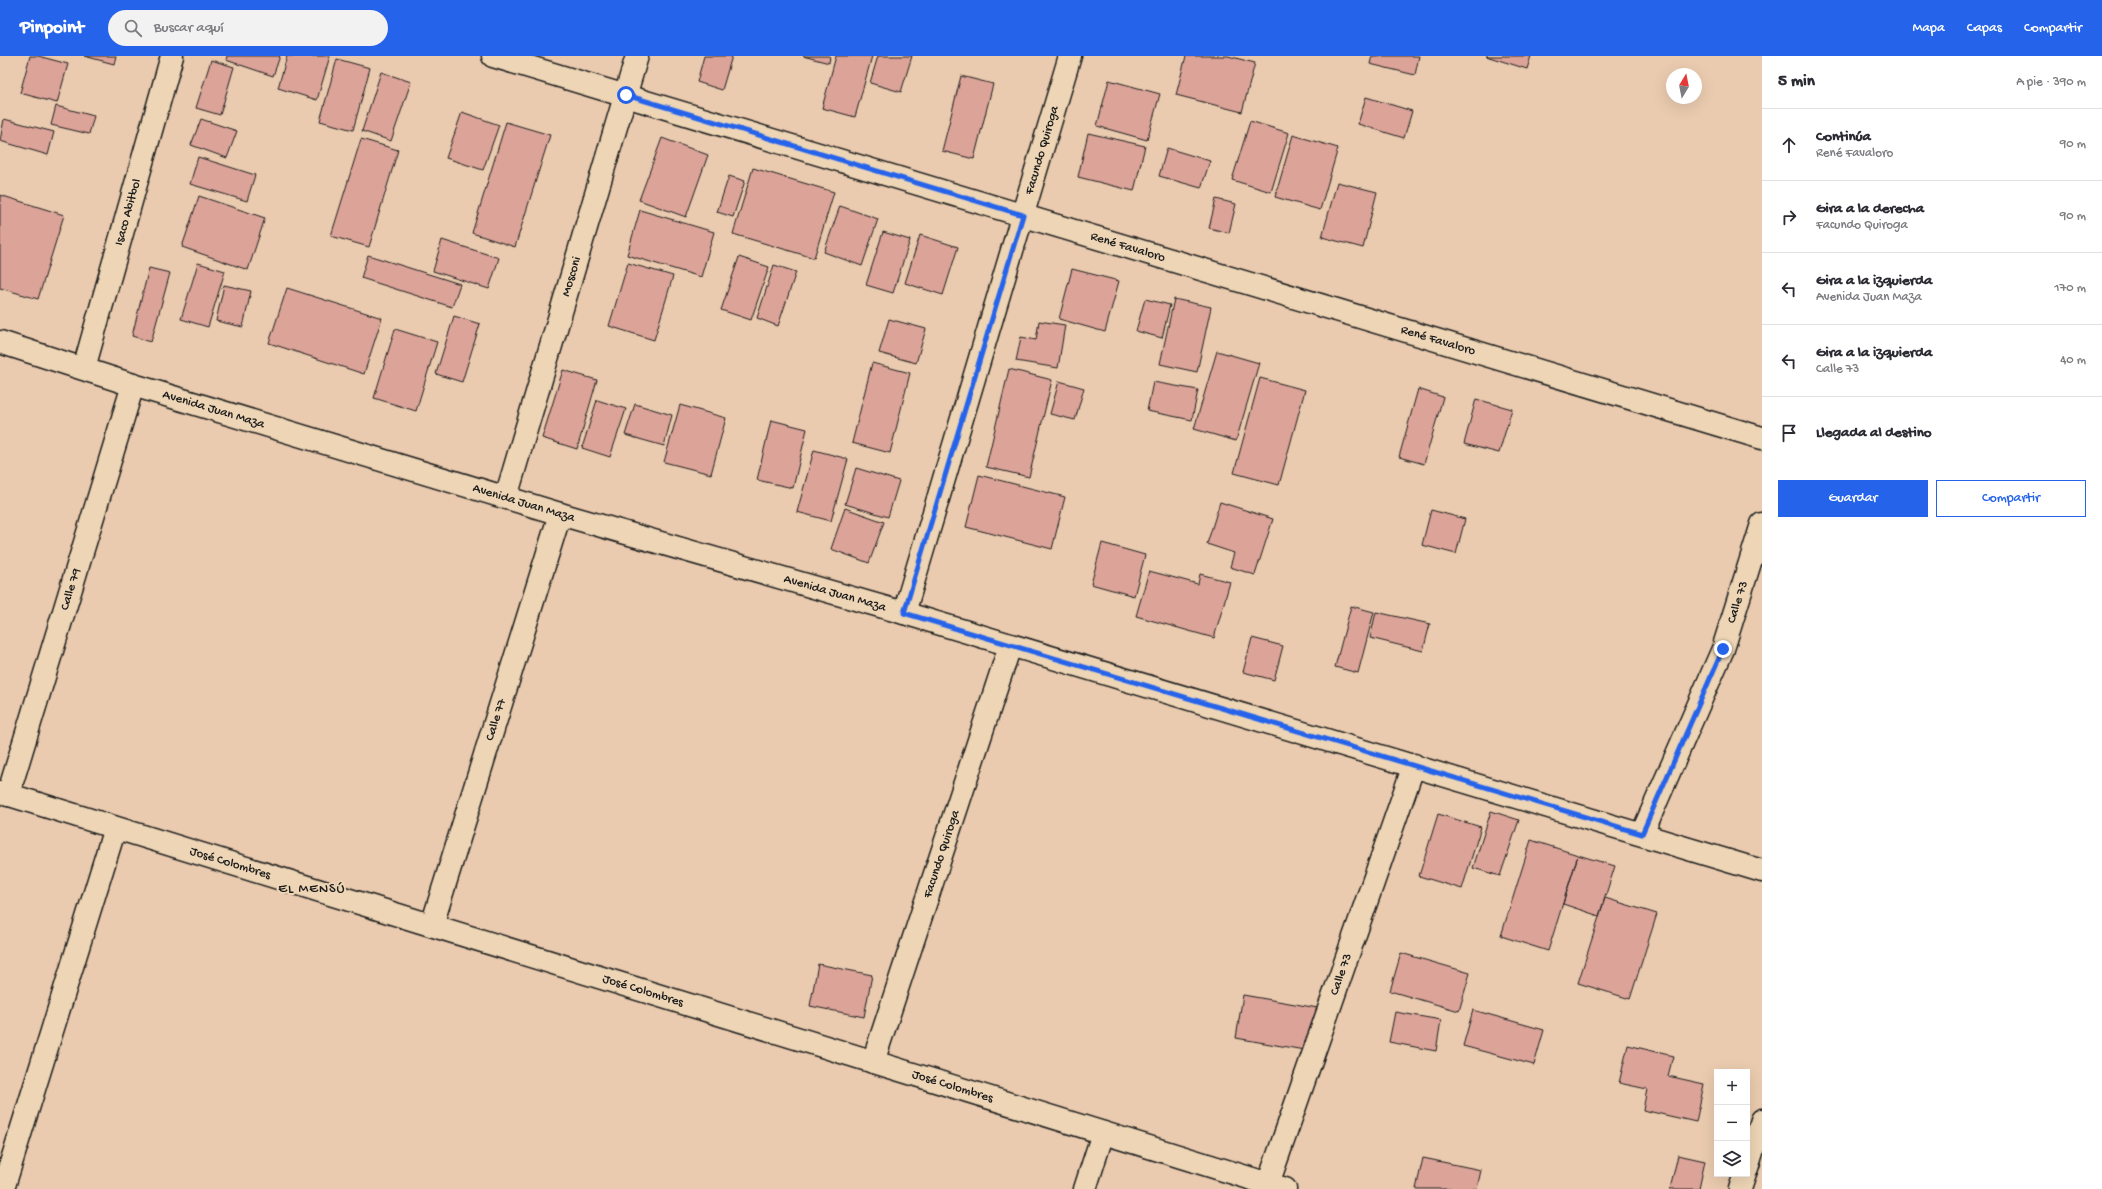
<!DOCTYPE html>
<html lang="es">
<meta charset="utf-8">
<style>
:root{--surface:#fff;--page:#f2f2f3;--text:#2b2b33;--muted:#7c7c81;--line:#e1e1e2;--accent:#2563eb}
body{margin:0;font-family:"Gochi Hand",sans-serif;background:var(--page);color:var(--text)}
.controls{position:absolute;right:12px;bottom:12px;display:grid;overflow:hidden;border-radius:0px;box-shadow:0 4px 16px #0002}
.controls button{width:36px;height:36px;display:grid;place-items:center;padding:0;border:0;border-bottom:1px solid var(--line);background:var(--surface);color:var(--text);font:20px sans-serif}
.compass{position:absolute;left:1666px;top:12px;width:36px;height:36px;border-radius:50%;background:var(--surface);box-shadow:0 4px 16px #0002;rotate:10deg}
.stop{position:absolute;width:12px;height:12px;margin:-9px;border:3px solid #2563eb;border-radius:50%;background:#fff}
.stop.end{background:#2563eb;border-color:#fff;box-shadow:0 1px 4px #0008}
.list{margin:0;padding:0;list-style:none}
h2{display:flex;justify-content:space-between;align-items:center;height:52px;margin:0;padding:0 16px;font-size:17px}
h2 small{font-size:13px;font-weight:400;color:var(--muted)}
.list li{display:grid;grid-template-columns:26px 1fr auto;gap:12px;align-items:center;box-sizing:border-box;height:72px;padding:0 16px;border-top:1px solid var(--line)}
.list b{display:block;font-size:15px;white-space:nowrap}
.list p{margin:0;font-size:13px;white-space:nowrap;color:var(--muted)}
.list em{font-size:13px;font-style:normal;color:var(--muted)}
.actions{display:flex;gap:8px;padding:12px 16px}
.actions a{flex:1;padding:9px 0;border:1px solid var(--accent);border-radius:0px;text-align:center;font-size:14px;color:var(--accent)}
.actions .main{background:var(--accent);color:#fff}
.icon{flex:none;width:22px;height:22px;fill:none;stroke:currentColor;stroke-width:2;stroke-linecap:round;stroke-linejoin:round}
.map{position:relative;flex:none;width:1762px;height:1133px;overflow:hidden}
header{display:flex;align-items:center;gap:24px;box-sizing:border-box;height:56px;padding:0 20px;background:var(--accent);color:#fff}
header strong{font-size:19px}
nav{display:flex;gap:22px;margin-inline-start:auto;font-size:14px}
.search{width:280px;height:36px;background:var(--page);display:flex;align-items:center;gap:10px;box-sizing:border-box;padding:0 14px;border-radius:22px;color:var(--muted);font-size:15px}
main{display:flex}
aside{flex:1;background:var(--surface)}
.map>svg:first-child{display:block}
.building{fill:#dca399;stroke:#1c1c1c}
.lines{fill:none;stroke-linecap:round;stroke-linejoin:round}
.minor-casing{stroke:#1c1c1c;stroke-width:25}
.secondary-casing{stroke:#1c1c1c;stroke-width:25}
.minor{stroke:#edd5b5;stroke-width:22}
.secondary{stroke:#edd5b5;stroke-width:22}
.route{stroke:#2563eb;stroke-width:5}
.labels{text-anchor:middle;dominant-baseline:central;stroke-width:4;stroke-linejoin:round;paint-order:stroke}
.street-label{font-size:13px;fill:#1c1c1c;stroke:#edd5b5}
.neighbourhood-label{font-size:14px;letter-spacing:1px;fill:#1c1c1c;stroke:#edd5b5}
</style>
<header>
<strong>Pinpoint</strong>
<div class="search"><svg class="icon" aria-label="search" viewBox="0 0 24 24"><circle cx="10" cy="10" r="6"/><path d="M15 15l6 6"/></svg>Buscar aquí</div>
<nav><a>Mapa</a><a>Capas</a><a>Compartir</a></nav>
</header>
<main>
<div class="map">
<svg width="1762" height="1133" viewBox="0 0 1762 1133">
<rect width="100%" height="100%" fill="#eacbaf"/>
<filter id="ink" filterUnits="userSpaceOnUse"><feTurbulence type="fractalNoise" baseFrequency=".025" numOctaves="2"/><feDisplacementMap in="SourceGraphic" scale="8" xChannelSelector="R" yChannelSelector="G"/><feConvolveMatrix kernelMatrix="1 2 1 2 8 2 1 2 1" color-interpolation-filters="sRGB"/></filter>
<g filter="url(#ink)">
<path class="building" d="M30,0H38L68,8L57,47L20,37Z
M84,0H116L114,8Z
M227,0H280L273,20L226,4Z
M287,0H330L317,44L278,32Z
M704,0H732L722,34L697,26Z
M803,0H830L829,7Z
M836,0H872L855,61L822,52Z
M878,0H912L901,36L870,27Z
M1186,0H1228L1255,7L1242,56L1176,39Z
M1372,0H1419L1415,19L1370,8Z
M1486,0H1531L1527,13Z
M337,3L370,12L353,74L320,65Z
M211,4L234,11L220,59L196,52Z
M381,16L411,26L391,85L362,75Z
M961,20L993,28L974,103L942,95Z
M1109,24L1160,38L1147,84L1097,70Z
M1366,41L1412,55L1404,82L1358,68Z
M56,50L94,60L89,78L51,69Z
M462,56L499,69L483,114L446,102Z
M4,63L54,76L48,99L0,85Z
M201,63L237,75L227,102L191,89Z
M1250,65L1289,77L1271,136L1232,124Z
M506,66L550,79L515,191L472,177Z
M1088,77L1145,90L1134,135L1078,121Z
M1293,79L1338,92L1320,154L1275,141Z
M662,82L708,99L686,161L639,144Z
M361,83L398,94L369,191L331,180Z
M1167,92L1210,105L1201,132L1159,120Z
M198,101L255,119L247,145L190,128Z
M753,112L834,136L814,202L733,178Z
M729,120L745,125L733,161L717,156Z
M1337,126L1377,136L1363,192L1322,181Z
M0,139L64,159L38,243L0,232Z
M199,140L265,162L248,214L182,191Z
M1216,143L1236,148L1229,177L1209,172Z
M840,150L878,163L862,210L824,196Z
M640,154L714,176L701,221L627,199Z
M883,176L910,184L893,237L866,229Z
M920,179L958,191L943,239L905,227Z
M442,184L499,202L489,233L433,215Z
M368,199L460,228L452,251L361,222Z
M739,201L769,211L751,264L721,254Z
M198,207L225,215L208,271L181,263Z
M628,207L673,220L654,284L609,270Z
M774,209L796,216L778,270L757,262Z
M149,212L170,217L151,286L132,280Z
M1072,213L1119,225L1105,276L1059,263Z
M224,229L251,235L243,271L216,265Z
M287,232L382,262L364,318L269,287Z
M1145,243L1170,249L1162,282L1136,275Z
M1174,243L1211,251L1197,316L1160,308Z
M454,260L480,268L462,326L436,318Z
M889,263L926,273L916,307L879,297Z
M1039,265L1065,269L1058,312L1016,305L1021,281L1036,284Z
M395,273L437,286L416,355L374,342Z
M1217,295L1259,307L1236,385L1194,373Z
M872,307L910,317L890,397L852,387Z
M1009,313L1052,324L1029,421L986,411Z
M563,314L597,324L577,393L542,382Z
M1260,322L1305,334L1279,429L1234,417Z
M1059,325L1084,332L1075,364L1050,358Z
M1153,326L1198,334L1192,364L1147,355Z
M1418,333L1443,341L1424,408L1399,401Z
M1476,343L1512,353L1499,397L1464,388Z
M597,344L626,353L610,401L582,392Z
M635,348L672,359L664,390L625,379Z
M680,349L726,362L711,418L664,406Z
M771,364L807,373L793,432L757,424Z
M814,394L848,403L831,465L797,456Z
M856,412L899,425L888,461L845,448Z
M979,419L1065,441L1052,493L966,471Z
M1220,446L1273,463L1255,519L1230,511L1234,497L1207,488Z
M845,452L884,466L869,507L831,493Z
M1431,454L1465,463L1456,498L1422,489Z
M1102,487L1145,499L1134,540L1091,528Z
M1149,515L1198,528L1200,518L1230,526L1214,582L1136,560Z
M1351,550L1374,556L1358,617L1335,611Z
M1376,556L1430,568L1423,595L1370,582Z
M1252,582L1283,590L1274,624L1243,616Z
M1491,755L1519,764L1500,820L1473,812Z
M1438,758L1481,771L1462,833L1419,820Z
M1531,784L1578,799L1548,895L1501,880Z
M1578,799L1615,810L1599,860L1563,848Z
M1605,842L1657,858L1630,943L1578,927Z
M1401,897L1470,917L1459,955L1390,935Z
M818,908L872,919L864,961L810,950Z
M1243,939L1318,952L1310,995L1236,982Z
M1473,954L1544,974L1534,1009L1463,990Z
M1395,956L1441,964L1436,995L1389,986Z
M1628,989L1673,1000L1668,1020L1704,1028L1696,1066L1643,1054L1647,1033L1619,1027Z
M1678,1099L1705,1105L1699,1133H1670Z
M1423,1102L1481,1114L1477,1133H1416Z"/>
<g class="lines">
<g class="minor-casing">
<g id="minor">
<path id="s1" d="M493,0L1762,382"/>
<path id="s2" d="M84,312L172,0"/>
<path id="s3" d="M506,441L637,0"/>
<path id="s4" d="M904,557L1070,0"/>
<path id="s5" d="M0,736L1285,1133"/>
<path id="s6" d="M8,739L133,329"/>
<path id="s7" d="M1642,778L1723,593L1762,468"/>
<path id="s8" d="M432,869L560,458"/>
<path id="s9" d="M873,1006L1010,590"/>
<path d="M1747,1112L1762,1064"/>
<path id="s10" d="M1268,1128L1414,709"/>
<path d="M3,1133L115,772"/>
<path d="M1085,1133L1103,1077"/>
<path d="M1740,1133L1745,1118"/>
</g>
</g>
<g class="secondary-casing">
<g id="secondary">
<path id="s11" d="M0,286L133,329L560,458L904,557L1762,815"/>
</g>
</g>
<use href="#minor" class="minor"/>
<use href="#secondary" class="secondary"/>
</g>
</g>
<g class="lines" filter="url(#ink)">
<path class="route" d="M626,39L1023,159L904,557L1642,778L1723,593"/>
</g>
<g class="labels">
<g class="street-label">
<text stroke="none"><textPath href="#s4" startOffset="483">Facundo Quiroga</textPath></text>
<text stroke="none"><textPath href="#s2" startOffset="162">Isaco Abitbol</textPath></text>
<text stroke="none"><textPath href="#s1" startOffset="663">René Favaloro</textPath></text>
<text stroke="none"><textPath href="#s3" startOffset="230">Mosconi</textPath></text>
<text stroke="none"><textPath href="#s1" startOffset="987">René Favaloro</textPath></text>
<text stroke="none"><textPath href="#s11" startOffset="224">Avenida Juan Maza</textPath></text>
<text stroke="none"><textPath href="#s11" startOffset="548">Avenida Juan Maza</textPath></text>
<text stroke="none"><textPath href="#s6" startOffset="215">Calle 79</textPath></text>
<text stroke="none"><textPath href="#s11" startOffset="872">Avenida Juan Maza</textPath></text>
<text stroke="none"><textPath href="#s7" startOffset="251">Calle 73</textPath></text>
<text stroke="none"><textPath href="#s8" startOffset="215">Calle 77</textPath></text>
<text stroke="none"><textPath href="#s9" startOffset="219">Facundo Quiroga</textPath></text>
<text stroke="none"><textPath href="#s5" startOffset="241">José Colombres</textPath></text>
<text stroke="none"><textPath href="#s10" startOffset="222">Calle 73</textPath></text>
<text stroke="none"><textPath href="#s5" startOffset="673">José Colombres</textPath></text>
<text stroke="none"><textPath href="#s5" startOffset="997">José Colombres</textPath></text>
</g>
<g class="neighbourhood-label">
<text x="312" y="833">EL MENSÚ</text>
</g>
</g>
</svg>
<div class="controls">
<button>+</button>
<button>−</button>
<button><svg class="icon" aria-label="layers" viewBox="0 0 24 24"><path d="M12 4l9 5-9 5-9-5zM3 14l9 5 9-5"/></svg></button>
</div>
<svg class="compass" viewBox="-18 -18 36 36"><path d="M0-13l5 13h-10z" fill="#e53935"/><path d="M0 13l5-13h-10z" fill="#7c7c81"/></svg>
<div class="stop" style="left:626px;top:39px"></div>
<div class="stop end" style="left:1723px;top:593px"></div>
</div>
<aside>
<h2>5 min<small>A pie · 390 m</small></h2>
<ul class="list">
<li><svg class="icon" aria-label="ahead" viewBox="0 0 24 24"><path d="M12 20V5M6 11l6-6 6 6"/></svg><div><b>Continúa</b><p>René Favaloro</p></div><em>90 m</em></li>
<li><svg class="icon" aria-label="right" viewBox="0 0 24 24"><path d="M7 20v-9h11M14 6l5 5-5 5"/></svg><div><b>Gira a la derecha</b><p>Facundo Quiroga</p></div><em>90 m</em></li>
<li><svg class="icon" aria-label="left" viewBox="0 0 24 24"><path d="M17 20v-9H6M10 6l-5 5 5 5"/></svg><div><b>Gira a la izquierda</b><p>Avenida Juan Maza</p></div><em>170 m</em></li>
<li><svg class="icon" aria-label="left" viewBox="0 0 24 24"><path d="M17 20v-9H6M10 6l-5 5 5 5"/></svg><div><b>Gira a la izquierda</b><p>Calle 73</p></div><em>40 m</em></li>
<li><svg class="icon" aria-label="arrive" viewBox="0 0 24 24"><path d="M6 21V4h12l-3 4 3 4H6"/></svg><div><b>Llegada al destino</b></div></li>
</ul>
<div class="actions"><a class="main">Guardar</a><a>Compartir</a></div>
</aside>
</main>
